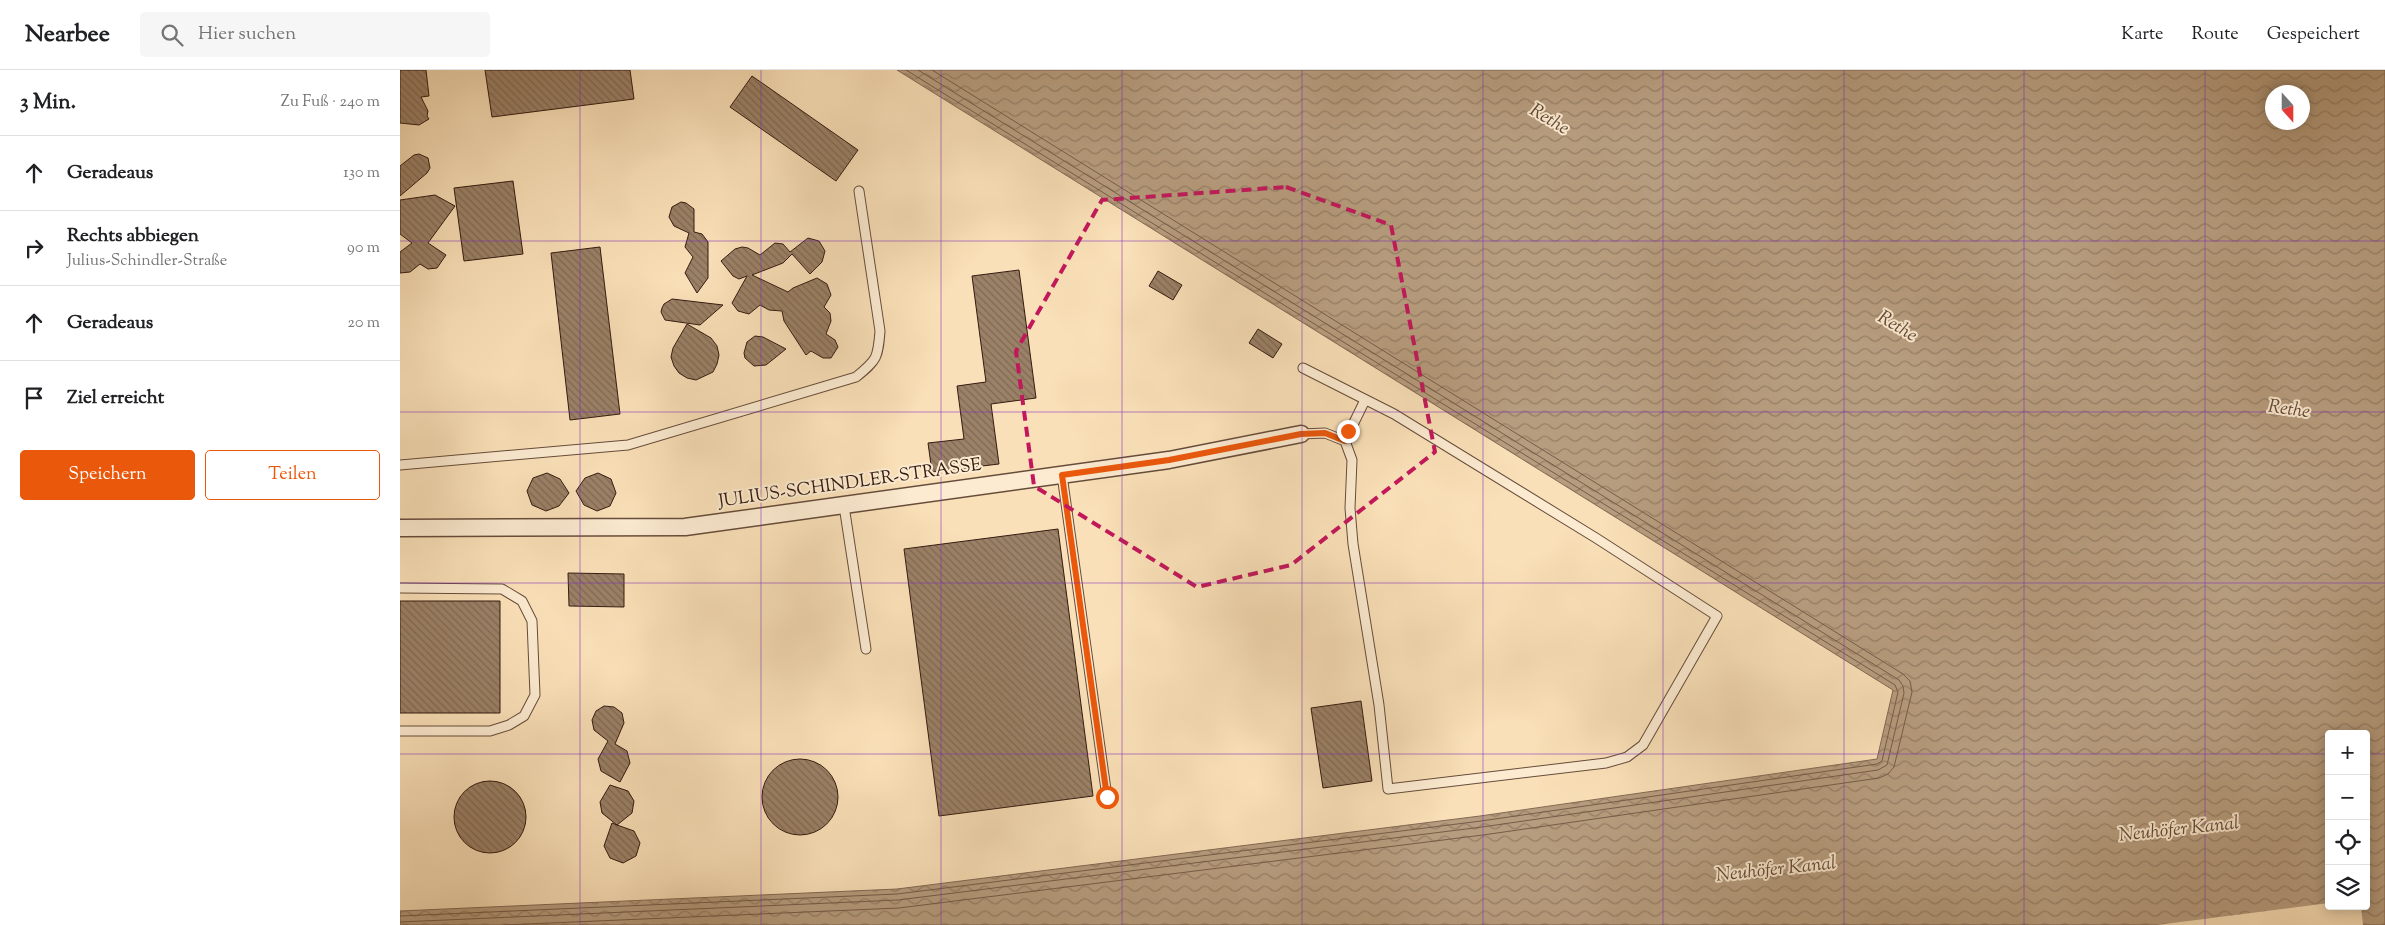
<!DOCTYPE html>
<html lang="de">
<meta charset="utf-8">
<style>
:root{--surface:#fff;--page:#f6f6f6;--text:#202124;--muted:#757577;--line:#e0e0e0;--accent:#ea580c}
body{margin:0;font-family:"Sorts Mill Goudy",serif;background:var(--page);color:var(--text)}
.controls{position:absolute;right:15px;bottom:15px;display:grid;overflow:hidden;border-radius:5px;box-shadow:0 2px 12px #0003}
.controls button{width:45px;height:45px;display:grid;place-items:center;padding:0;border:0;border-bottom:1px solid var(--line);background:var(--surface);color:var(--text);font:25px sans-serif}
.compass{position:absolute;left:1865px;top:15px;width:45px;height:45px;border-radius:50%;background:var(--surface);box-shadow:0 2px 12px #0003;rotate:159deg}
.stop{position:absolute;width:15px;height:15px;margin:-11px;border:4px solid #ea580c;border-radius:50%;background:#fff}
.stop.end{background:#ea580c;border-color:#fff;box-shadow:0 1px 5px #0008}
.list{margin:0;padding:0;list-style:none}
h2{display:flex;justify-content:space-between;align-items:center;height:65px;margin:0;padding:0 20px;font-size:21px}
h2 small{font-size:16px;font-weight:400;color:var(--muted)}
.list li{display:grid;grid-template-columns:32px 1fr auto;gap:15px;align-items:center;box-sizing:border-box;height:75px;padding:0 20px;border-top:1px solid var(--line)}
.list b{display:block;font-size:19px;white-space:nowrap}
.list p{margin:0;font-size:16px;white-space:nowrap;color:var(--muted)}
.list em{font-size:16px;font-style:normal;color:var(--muted)}
.actions{display:flex;gap:10px;padding:15px 20px}
.actions a{flex:1;padding:11px 0;border:1px solid var(--accent);border-radius:5px;text-align:center;font-size:18px;color:var(--accent)}
.actions .main{background:var(--accent);color:#fff}
.icon{flex:none;width:28px;height:28px;fill:none;stroke:currentColor;stroke-width:2;stroke-linecap:round;stroke-linejoin:round}
.map{position:relative;flex:none;width:1985px;height:855px;overflow:hidden}
header{display:flex;align-items:center;gap:30px;box-sizing:border-box;height:70px;padding:0 25px;background:var(--surface);border-bottom:1px solid var(--line)}
header strong{font-size:24px}
nav{display:flex;gap:28px;margin-inline-start:auto;font-size:18px}
.search{width:350px;height:45px;background:var(--page);display:flex;align-items:center;gap:12px;box-sizing:border-box;padding:0 18px;border-radius:5px;color:var(--muted);font-size:19px}
main{display:flex}
aside{flex:1;background:var(--surface)}
.map>svg:first-child{display:block}
.water{fill:url(#water-waves);stroke:#836953;fill-rule:evenodd}
.pier{fill:#fae0b8}
.lines{fill:none;stroke-linecap:round;stroke-linejoin:round}
.shore{stroke:#765c48;stroke-width:1}
.building{fill:url(#building-back-hatch);stroke:#341b10}
.lane-casing{stroke:#664c3a;stroke-width:11}
.street-casing{stroke:#664c3a;stroke-width:19}
.lane{stroke:#fcebd1;stroke-width:9}
.street{stroke:#fcebd1;stroke-width:16}
.route{stroke:#ea580c;stroke-width:6}
.marked{fill:none;stroke:#c2185b;stroke-width:4;stroke-dasharray:10 6;stroke-linejoin:round}
.grid{fill:none;stroke:#7b2cbf;stroke-width:1;stroke-opacity:0.55}
.labels{text-anchor:middle;dominant-baseline:central;stroke-width:4;stroke-linejoin:round;paint-order:stroke}
.street-label{font-size:18px;fill:#341b10;stroke:#fcebd1}
.water-label{font-size:19px;font-style:italic;fill:#624837;stroke:#fcebd1}
</style>
<header>
<strong>Nearbee</strong>
<div class="search"><svg class="icon" aria-label="search" viewBox="0 0 24 24"><circle cx="10" cy="10" r="6"/><path d="M15 15l6 6"/></svg>Hier suchen</div>
<nav><a>Karte</a><a>Route</a><a>Gespeichert</a></nav>
</header>
<main>
<aside>
<h2>3 Min.<small>Zu Fuß · 240 m</small></h2>
<ul class="list">
<li><svg class="icon" aria-label="ahead" viewBox="0 0 24 24"><path d="M12 20V5M6 11l6-6 6 6"/></svg><div><b>Geradeaus</b></div><em>130 m</em></li>
<li><svg class="icon" aria-label="right" viewBox="0 0 24 24"><path d="M7 20v-9h11M14 6l5 5-5 5"/></svg><div><b>Rechts abbiegen</b><p>Julius-Schindler-Straße</p></div><em>90 m</em></li>
<li><svg class="icon" aria-label="ahead" viewBox="0 0 24 24"><path d="M12 20V5M6 11l6-6 6 6"/></svg><div><b>Geradeaus</b></div><em>20 m</em></li>
<li><svg class="icon" aria-label="arrive" viewBox="0 0 24 24"><path d="M6 21V4h12l-3 4 3 4H6"/></svg><div><b>Ziel erreicht</b></div></li>
</ul>
<div class="actions"><a class="main">Speichern</a><a>Teilen</a></div>
</aside>
<div class="map">
<svg width="1985" height="855" viewBox="0 0 1985 855">
<defs>
<pattern id="water-waves" width="16" height="10" patternUnits="userSpaceOnUse" patternTransform="scale(1.25)"><rect width="16" height="10" fill="#b79d7f"/><path d="M0 5q4-4 8 0t8 0" fill="none" stroke="#967f67"/></pattern>
<pattern id="building-back-hatch" width="6" height="6" patternUnits="userSpaceOnUse" patternTransform="scale(1.25)"><rect width="6" height="6" fill="#9b8167"/><path d="M-1 5l2 2M0 0l6 6M5-1l2 2" fill="none" stroke="#7f6953"/></pattern>
</defs>
<rect width="100%" height="100%" fill="#fae0b8"/>
<filter id="stains"><feTurbulence type="fractalNoise" baseFrequency=".004" numOctaves="4"/><feColorMatrix values="0 0 0 0 .2 0 0 0 0 .09 0 0 0 0 .02 0 0 0 .5 -.17"/></filter>
<radialGradient id="worn" r=".72"><stop offset=".6" stop-color="#630" stop-opacity="0"/><stop offset="1" stop-color="#630" stop-opacity=".3"/></radialGradient>
<path class="water" d="M497,0H1985V855H0V841L497,819L1080,746L1477,689L1493,620ZM1872,22H1902V52H1872ZM1929,664H1966V836H1929Z"/>
<path class="pier" d="M1929,833V836H1961L1963,855H1757Z"/>
<g class="lines">
<path class="shore" d="M0,846L497,824L1081,751L1477,694L1482,691L1498,622L1495,615L506,0
M0,852L498,830L1082,757L1478,700L1487,695L1504,623L1503,616L1499,610L518,0
M104,855L499,838L1083,765L1479,708L1488,704L1494,697L1512,622L1510,611L1503,604L532,0"/>
</g>
<path class="building" d="M0,0H26L29,26L21,27L28,41L27,46L29,49L19,55L0,53Z
M85,0H230L234,29L92,47Z
M352,6L458,80L436,111L330,37Z
M19,84L28,88L30,98L27,103L0,126V96L14,85Z
M113,111L123,184L64,191L54,118Z
M35,125L55,136L28,173L46,185L37,198L28,199L20,194L10,202L0,203V182L12,173L0,164V130Z
M281,132L286,133L294,139V162L302,164L308,172V208L297,223L285,203L293,187L285,177L289,163L274,156L269,147L272,137Z
M408,168L419,171L425,181L422,192L410,204L392,184L383,193L352,205L388,222L393,218L417,208L427,214L431,225L424,237L430,243L431,251L426,264L435,270L438,277L431,288H423L411,281L406,285L384,251L382,241L369,240L360,235L349,244L338,241L332,233L347,206L339,209L333,206L321,191L335,179L342,177L348,178L360,185L375,173L383,174L390,182Z
M200,177L220,344L170,350L151,183Z
M619,200L636,328L591,334L599,394L532,402L528,373L564,369L557,316L586,312L572,206Z
M758,201L782,215L773,230L749,216Z
M272,229L323,235L300,255L265,250L261,242L262,238L264,234Z
M287,254L311,268L317,276L319,285L317,294L313,302L296,310L287,308L279,303L274,296L271,287L273,278Z
M858,259L882,274L873,288L849,273Z
M355,266L363,267L386,279L366,295L354,296L345,288L344,283L347,272Z
M147,403L160,409L169,423L159,436L146,441L132,435L127,421L133,408Z
M198,403L211,409L216,423L210,436L197,441L184,435L176,421L185,408Z
M658,459L693,726L539,746L504,479Z
M168,503L224,504V537L169,536Z
M0,531H100V643H0Z
M961,631L972,711L923,718L911,638Z
M204,636L214,637L222,643L224,653L215,674L227,681L230,693L220,712L201,701L198,689L208,671L194,660L192,650L196,641Z
M362 727a38 38 0 1 1 76 0a38 38 0 1 1-76 0Z
M54 747a36 36 0 1 1 72 0a36 36 0 1 1-72 0Z
M210,715L228,721L234,731L232,743L217,755L234,761L240,773L236,786L223,793L210,788L204,776L212,753L217,755L202,743L200,732Z"/>
<g class="lines">
<g class="lane-casing">
<path id="lane" d="M901,364L925,363L945,371L952,390L950,438L953,474L979,635L988,719L1206,693L1227,687L1243,675L1317,546L1196,468L994,344L903,298
M945,371L965,330
M0,395L228,375L456,307C477,290 478,288 480,261L459,121
M662,405L707,727
M444,436L466,579
M0,518L102,519L122,531L132,551L135,625L124,646L109,655L90,661H0"/>
</g>
<g class="street-casing">
<path id="street" d="M0,458L285,457L769,390L901,364"/>
</g>
<use href="#lane" class="lane"/>
<use href="#street" class="street"/>
</g>
<g class="lines">
<path class="route" d="M707,727L662,405L769,390L901,364L925,363L945,371L948,361"/>
</g>
<path class="marked" d="M886,117L991,155L1035,382L891,495L797,517L634,416L616,281L702,130Z"/>
<path class="grid" d="M180,0V855M361,0V855M541,0V855M722,0V855M902,0V855M1083,0V855M1263,0V855M1444,0V855M1624,0V855M1805,0V855M0,171H1985M0,342H1985M0,513H1985M0,684H1929M1966,684H1985"/>
<g class="labels">
<g class="street-label">
<text transform="translate(450 414) rotate(-8)">JULIUS-SCHINDLER-STRASSE</text>
</g>
<g class="water-label">
<text transform="translate(1149 50) rotate(31)">Rethe</text>
<text transform="translate(1497 257) rotate(31)">Rethe</text>
<text transform="translate(1889 340) rotate(8)">Rethe</text>
<text transform="translate(1779 760) rotate(-6)">Neuhöfer Kanal</text>
<text transform="translate(1376 800) rotate(-6)">Neuhöfer Kanal</text>
</g>
</g>
<rect width="100%" height="100%" filter="url(#stains)"/>
<rect width="100%" height="100%" fill="url(#worn)"/>
</svg>
<div class="controls">
<button>+</button>
<button>−</button>
<button><svg class="icon" aria-label="locate" viewBox="0 0 24 24"><circle cx="12" cy="12" r="6"/><path d="M12 2v4M12 18v4M2 12h4M18 12h4"/></svg></button>
<button><svg class="icon" aria-label="layers" viewBox="0 0 24 24"><path d="M12 4l9 5-9 5-9-5zM3 14l9 5 9-5"/></svg></button>
</div>
<svg class="compass" viewBox="-18 -18 36 36"><path d="M0-13l5 13h-10z" fill="#e53935"/><path d="M0 13l5-13h-10z" fill="#757577"/></svg>
<div class="stop" style="left:707px;top:727px"></div>
<div class="stop end" style="left:948px;top:361px"></div>
</div>
</main>
